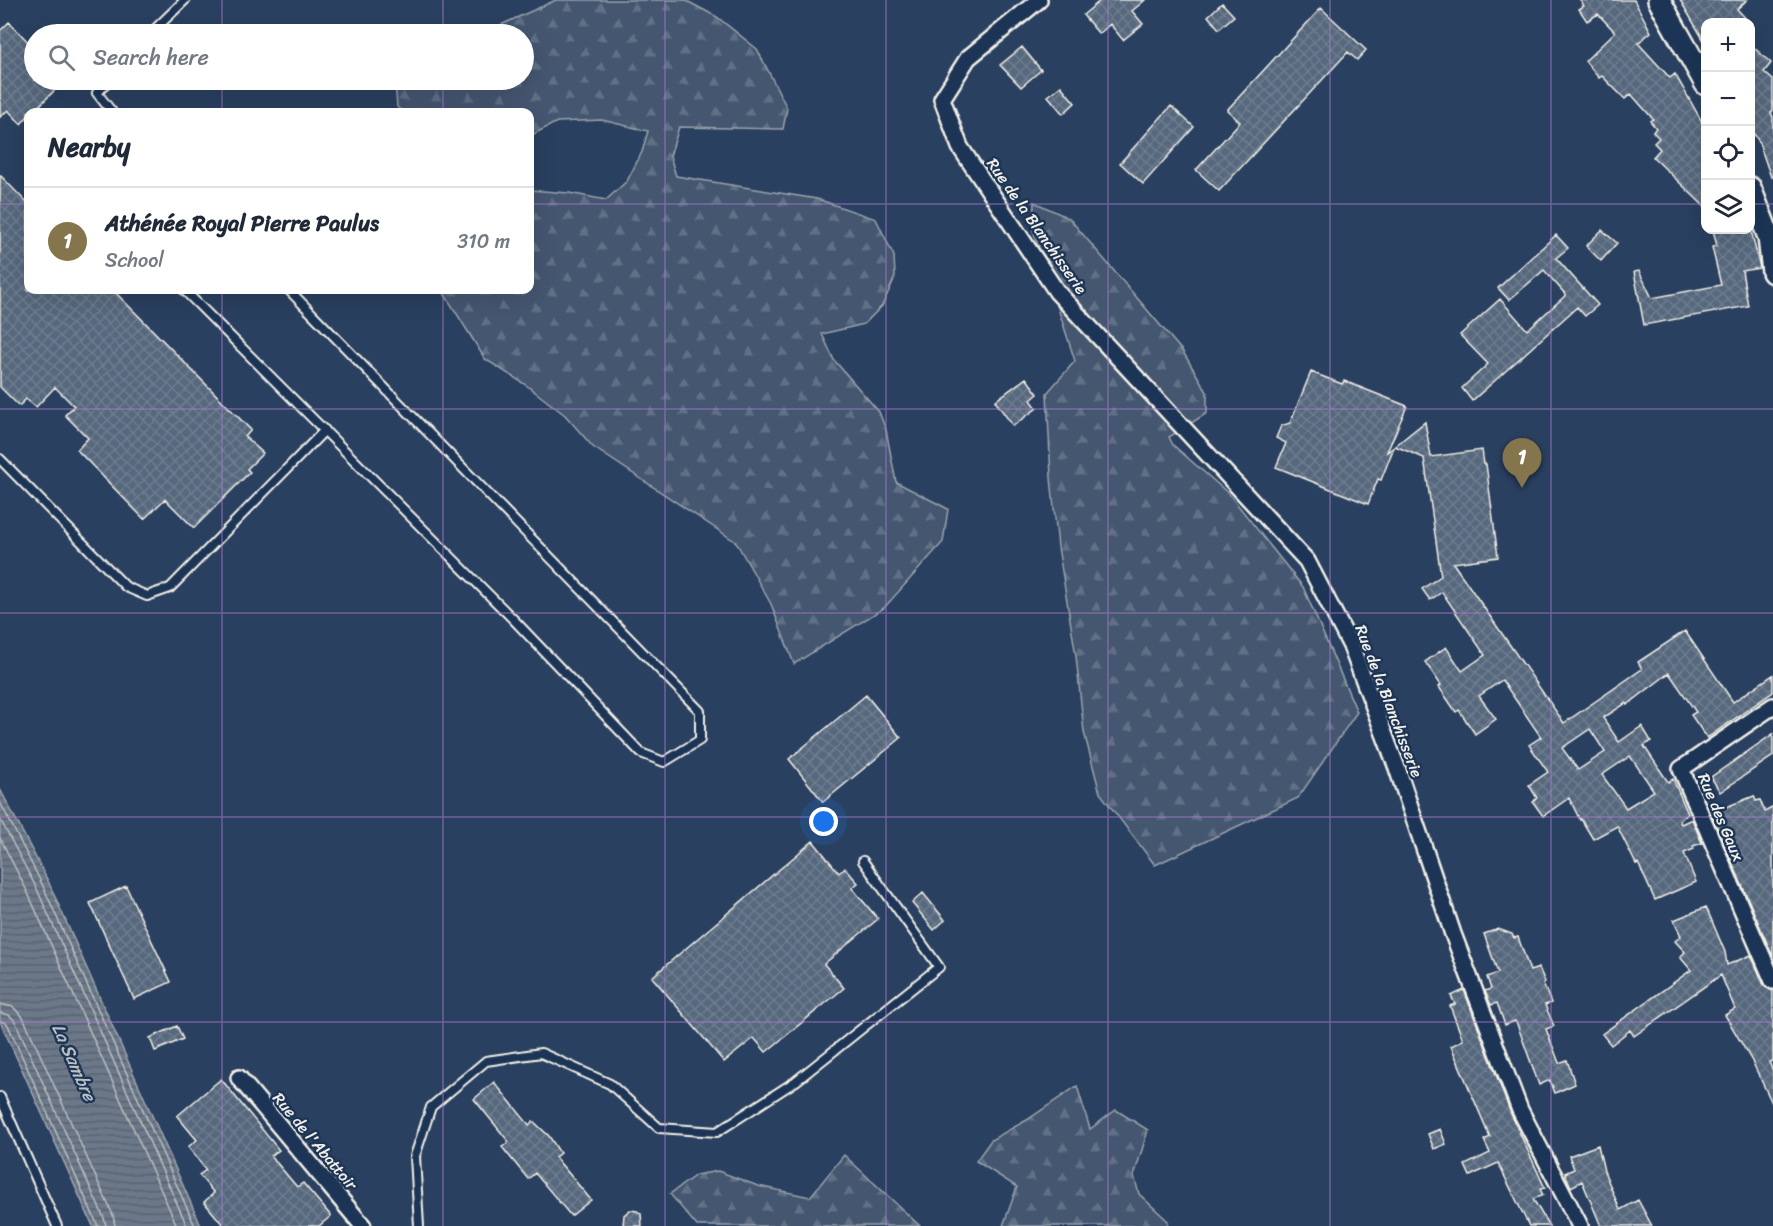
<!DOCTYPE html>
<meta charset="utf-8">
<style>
:root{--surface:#fff;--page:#f2f2f3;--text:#1f2937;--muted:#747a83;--line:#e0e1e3;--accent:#84754c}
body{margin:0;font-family:Sriracha,sans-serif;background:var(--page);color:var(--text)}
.controls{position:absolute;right:18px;top:18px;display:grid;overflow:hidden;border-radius:12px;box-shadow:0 6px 24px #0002}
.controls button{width:54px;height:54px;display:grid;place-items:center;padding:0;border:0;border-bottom:2px solid var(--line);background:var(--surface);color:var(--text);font:30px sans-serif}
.you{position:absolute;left:824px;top:822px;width:21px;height:21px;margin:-15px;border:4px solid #fff;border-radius:50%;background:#1a73e8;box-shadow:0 0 0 9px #1a73e833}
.badge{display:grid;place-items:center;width:39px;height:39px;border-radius:50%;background:var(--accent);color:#fff;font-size:20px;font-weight:700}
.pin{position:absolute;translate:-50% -50px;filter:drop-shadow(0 2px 3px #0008)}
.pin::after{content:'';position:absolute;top:32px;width:21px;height:18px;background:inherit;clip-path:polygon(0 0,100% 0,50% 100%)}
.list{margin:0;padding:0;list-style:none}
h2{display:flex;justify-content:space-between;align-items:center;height:78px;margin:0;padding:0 24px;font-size:26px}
h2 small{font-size:20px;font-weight:400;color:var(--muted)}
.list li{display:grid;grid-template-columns:39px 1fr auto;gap:18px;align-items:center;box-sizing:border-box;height:108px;padding:0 24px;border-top:2px solid var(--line)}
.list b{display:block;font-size:22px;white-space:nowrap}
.list p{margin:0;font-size:20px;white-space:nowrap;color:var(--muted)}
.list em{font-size:20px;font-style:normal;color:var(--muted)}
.icon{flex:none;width:33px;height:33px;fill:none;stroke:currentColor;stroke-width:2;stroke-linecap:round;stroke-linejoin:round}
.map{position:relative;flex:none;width:1773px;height:1226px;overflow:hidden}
.search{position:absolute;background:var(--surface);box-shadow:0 6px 24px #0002;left:24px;top:24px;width:510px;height:66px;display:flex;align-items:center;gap:15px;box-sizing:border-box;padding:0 21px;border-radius:33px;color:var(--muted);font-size:22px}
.panel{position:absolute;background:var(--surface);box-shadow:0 6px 24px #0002;left:24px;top:108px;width:510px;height:186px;border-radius:12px}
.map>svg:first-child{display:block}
.forest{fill:url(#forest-firs);stroke:#9ca4ac;stroke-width:1.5}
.water{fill:url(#water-rules);stroke:#a1a8b0;stroke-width:1.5}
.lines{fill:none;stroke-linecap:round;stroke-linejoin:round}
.shore{stroke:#bdc1c2;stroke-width:1.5}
.building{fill:url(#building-cross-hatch);stroke:#f4f1e8;stroke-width:1.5;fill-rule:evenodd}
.service-casing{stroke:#f4f1e8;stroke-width:12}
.minor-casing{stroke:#f4f1e8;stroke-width:20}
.secondary-casing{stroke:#f4f1e8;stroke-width:26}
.service{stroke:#1d3557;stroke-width:8}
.minor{stroke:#1d3557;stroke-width:15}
.secondary{stroke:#1d3557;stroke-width:21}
.grid{fill:none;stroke:#ab7bcf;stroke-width:1.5;stroke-opacity:0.55}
.labels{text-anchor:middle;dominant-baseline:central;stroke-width:5;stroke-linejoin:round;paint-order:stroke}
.street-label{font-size:16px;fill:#f4f1e8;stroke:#1d3557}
.water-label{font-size:18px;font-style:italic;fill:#bdc1c2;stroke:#1d3557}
</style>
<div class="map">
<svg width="1773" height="1226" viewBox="0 0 1773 1226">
<defs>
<pattern id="forest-firs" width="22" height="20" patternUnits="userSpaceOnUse" patternTransform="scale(1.5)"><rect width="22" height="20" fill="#445771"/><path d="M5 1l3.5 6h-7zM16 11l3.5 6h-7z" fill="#607085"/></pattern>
<pattern id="water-rules" width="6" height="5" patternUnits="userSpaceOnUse" patternTransform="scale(1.5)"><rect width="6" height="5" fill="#6a788a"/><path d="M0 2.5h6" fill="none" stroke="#5b626b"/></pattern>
<pattern id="building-cross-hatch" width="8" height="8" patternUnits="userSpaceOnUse" patternTransform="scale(1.5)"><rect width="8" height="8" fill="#56677d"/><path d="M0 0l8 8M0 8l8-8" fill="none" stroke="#6f7d8f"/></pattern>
</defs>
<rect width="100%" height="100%" fill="#2a4060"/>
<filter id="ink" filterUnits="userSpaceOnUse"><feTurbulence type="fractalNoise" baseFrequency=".0167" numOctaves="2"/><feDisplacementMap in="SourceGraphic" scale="12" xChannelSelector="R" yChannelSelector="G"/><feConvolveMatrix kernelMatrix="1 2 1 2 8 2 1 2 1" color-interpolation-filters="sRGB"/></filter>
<g filter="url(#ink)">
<path class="forest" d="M556,0H685L717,17L757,49L787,108L783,129L679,127L670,156L676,176L817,199L876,219L894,256L895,277L882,306L864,324L822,334L834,360L879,412L886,430L896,482L948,509L943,542L884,608L794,664L771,604L736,542L593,447L565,415L526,385L485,359L442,290H530V190L569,193L606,200L627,181L642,152L648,131L602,120L557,122L530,136V112H403L397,107L395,82L397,80H524V34H481Z
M1034,202L1069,218L1183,352L1207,392V413L1169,437L1173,445L1229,494L1303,587L1357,712L1298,798L1155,865L1100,793L1084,732L1076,656L1058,547L1051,478L1047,393L1075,361L1033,230Z
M1077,1086L1090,1129L1116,1110L1148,1130L1134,1176L1139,1194L1168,1221L1167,1226H1003L1017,1187L976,1161L991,1140L1027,1120Z
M844,1155L920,1226H697L670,1194L696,1175L718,1171L758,1186L810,1197Z"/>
<path class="water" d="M0,789L48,881L201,1226H93L0,1021Z"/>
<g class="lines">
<path class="shore" d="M0,802L42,884L195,1226
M0,819L36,887L187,1226
M0,838L27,891L177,1226
M0,1004L13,1007L23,1017L113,1215L115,1226
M0,1013L9,1015L15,1021L104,1218L106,1226
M0,1021L5,1022L8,1025L98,1226"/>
</g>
<path class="building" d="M1101,0H1145L1132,11L1143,24L1123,40L1110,24L1099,34L1083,15Z
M1580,0H1634L1651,32L1638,43L1670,78L1675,74L1706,129V208L1653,157L1660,149L1654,143L1659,138L1653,132L1656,128L1650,121L1653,119L1631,94L1625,99L1602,76L1599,78L1585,61L1615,32L1598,14L1587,21L1579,9L1584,6Z
M1680,0H1747L1737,9L1749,22H1706V44Z
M1222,3L1234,16L1219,29L1208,16Z
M1321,8L1366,50L1357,60L1348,52L1219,191L1196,170L1240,122L1227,110Z
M9,22L34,48V80H65L39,106L46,112H28V116L21,124L8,110L0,117V31Z
M1750,44L1771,63L1764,72L1773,80V111L1771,113L1773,117V177H1771L1758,140L1750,128Z
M1022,47L1041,70L1021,87L1000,65Z
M1061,86L1075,103L1063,114L1048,96Z
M1171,106L1194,127L1143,184L1120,163Z
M0,175L28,204V290H113L251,430L245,437L263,453L247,469L250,472L194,528L165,499L144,519L77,450L88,438L65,415L74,406L55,387L36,407L26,399L19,406L0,387Z
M1602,230L1617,243L1601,261L1586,246Z
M1713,230H1751L1760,268L1742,271L1748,306L1644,325L1634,272L1639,271L1652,298L1721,285L1712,247L1717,246Z
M1556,235L1568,248L1556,258L1598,305L1585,316L1577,307L1472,401L1462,388L1488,364L1460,335L1500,299L1527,330L1566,295L1544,270L1509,300L1498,288Z
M1311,372L1342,384L1344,381L1407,406L1387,452L1394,447L1381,480L1378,479L1368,504L1276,467L1286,443L1276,438L1281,426L1290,423Z
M1026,378L1038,394L1031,400L1037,408L1013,426L995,401Z
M1425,422L1431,457L1482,450L1484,464H1486L1498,557L1453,563L1564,723L1642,669L1638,662L1685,631L1733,702L1773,675V692L1707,738L1691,715L1696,712L1669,673L1627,705L1626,703L1603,718L1619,742L1642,726L1651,741L1644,746L1668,782L1673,779L1688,814L1679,820L1681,824L1692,819L1702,843L1693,846L1694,849L1684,853L1696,882L1655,900L1638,863L1636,864L1617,826L1593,839L1581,819L1580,820L1569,798L1543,816L1533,802L1537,798L1529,785L1548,772L1529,745L1541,737L1502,680L1479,696L1496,719L1475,734L1459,710L1456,712L1439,687L1441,685L1425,662L1446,647L1462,671L1485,655L1442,592L1430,600L1422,589L1441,576L1424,458L1395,446ZM1590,729L1605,752L1578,770L1562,748ZM1630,756L1654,791L1626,808L1602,775Z
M866,695L901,738L823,802L789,759Z
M1773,734V756L1720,792L1711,777Z
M1754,796L1756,801L1760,800L1765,812L1773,807V957L1711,813Z
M813,841L839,873L845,868L858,883L852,888L878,919L824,964L844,988L766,1052L754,1038L724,1062L652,977Z
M126,886L171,982L134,999L90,903Z
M923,893L945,920L934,930L912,903Z
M1706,907L1725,952L1727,965L1751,955L1764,985L1773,991V1061L1769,1062L1773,1071V1105L1752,1061L1725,1015L1735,1009L1721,975L1634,1036L1630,1030L1611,1045L1602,1034L1691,970L1680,957L1685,952L1675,941L1681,936L1674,920Z
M1498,929L1512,934L1514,938L1518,937L1530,971L1539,968L1545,982L1543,983L1551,1003L1545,1005L1554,1026L1546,1029L1559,1063L1567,1060L1575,1084L1555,1093L1550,1080L1539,1085L1517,1024L1515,1021L1505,1025L1497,1003L1491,1005L1485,991L1491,989L1487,977L1498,973L1484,934Z
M1464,990L1511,1114L1545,1188L1540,1189L1543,1195L1533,1199L1549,1226H1529L1498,1163L1470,1176L1465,1165L1490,1153L1484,1140L1490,1137L1451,1046L1463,1040L1450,1006L1455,1004L1451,996Z
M177,1026L183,1039L155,1051L150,1038Z
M221,1079L279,1150L271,1156L297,1187L303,1183L331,1216L319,1226H224L204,1202L214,1193L199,1175L206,1170L188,1147L197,1140L177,1116Z
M494,1082L529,1125L533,1121L549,1136L560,1153L555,1157L591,1200L571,1216L535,1173L528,1179L502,1147L509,1142L474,1099Z
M1440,1129L1446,1144L1434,1149L1428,1134Z
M1598,1145L1604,1171L1620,1210L1638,1200L1652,1226H1601L1582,1181L1571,1187L1565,1173L1574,1169L1569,1156Z
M630,1210L637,1211L641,1214L642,1226H623L624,1215Z"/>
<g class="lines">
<g class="service-casing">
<path id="service" d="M150,34L185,0
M109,80L97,93L112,112
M184,290L515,621L641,753L664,762L700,740V711L289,290
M0,459L126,587L147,596L170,588L325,430
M0,1097L57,1226
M419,1226L415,1156L431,1107L486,1061L541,1053L610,1084L659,1128L717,1132L796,1081L939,967L863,861"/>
</g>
<g class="minor-casing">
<path id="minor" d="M1039,0L968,58L942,99L960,147L1057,292L1307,561L1351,646L1397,768L1453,934L1520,1110L1580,1226
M1773,706L1681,769L1773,981
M239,1078L363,1226"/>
</g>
<g class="secondary-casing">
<path id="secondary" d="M1659,0L1706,84
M1750,188L1769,237L1773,272"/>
</g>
<use href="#service" class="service"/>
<use href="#minor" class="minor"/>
<use href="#secondary" class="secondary"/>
</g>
</g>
<path class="grid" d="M222,0V34M443,0V34M665,0V1226M886,0V1226M1108,0V1226M1330,0V1226M1551,0V1226M222,80V112M443,80V112M0,204H28M530,204H1706M1750,204H1773M222,290V1226M443,290V1226M0,409H1773M0,613H1773M0,817H1773M0,1022H1773"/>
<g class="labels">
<g class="street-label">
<text transform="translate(1037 226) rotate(55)">Rue de la Blanchisserie</text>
<text transform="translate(1389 701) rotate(69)">Rue de la Blanchisserie</text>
<text transform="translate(1721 817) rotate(67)">Rue des Gaux</text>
<text transform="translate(315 1141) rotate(50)">Rue de l'Abattoir</text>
</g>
<g class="water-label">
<text transform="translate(74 1062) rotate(66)">La Sambre</text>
</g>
</g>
</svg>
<div class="controls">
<button>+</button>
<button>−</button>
<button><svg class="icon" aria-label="locate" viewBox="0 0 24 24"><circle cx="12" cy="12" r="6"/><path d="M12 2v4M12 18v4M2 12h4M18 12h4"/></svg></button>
<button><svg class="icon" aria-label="layers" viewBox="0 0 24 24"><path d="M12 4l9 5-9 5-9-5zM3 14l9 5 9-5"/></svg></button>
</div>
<div class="you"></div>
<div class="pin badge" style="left:1522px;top:488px">1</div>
<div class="search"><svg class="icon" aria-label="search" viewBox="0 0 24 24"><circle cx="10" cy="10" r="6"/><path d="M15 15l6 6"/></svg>Search here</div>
<section class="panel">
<h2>Nearby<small></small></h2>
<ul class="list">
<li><span class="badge">1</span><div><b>Athénée Royal Pierre Paulus</b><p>School</p></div><em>310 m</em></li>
</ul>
</section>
</div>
